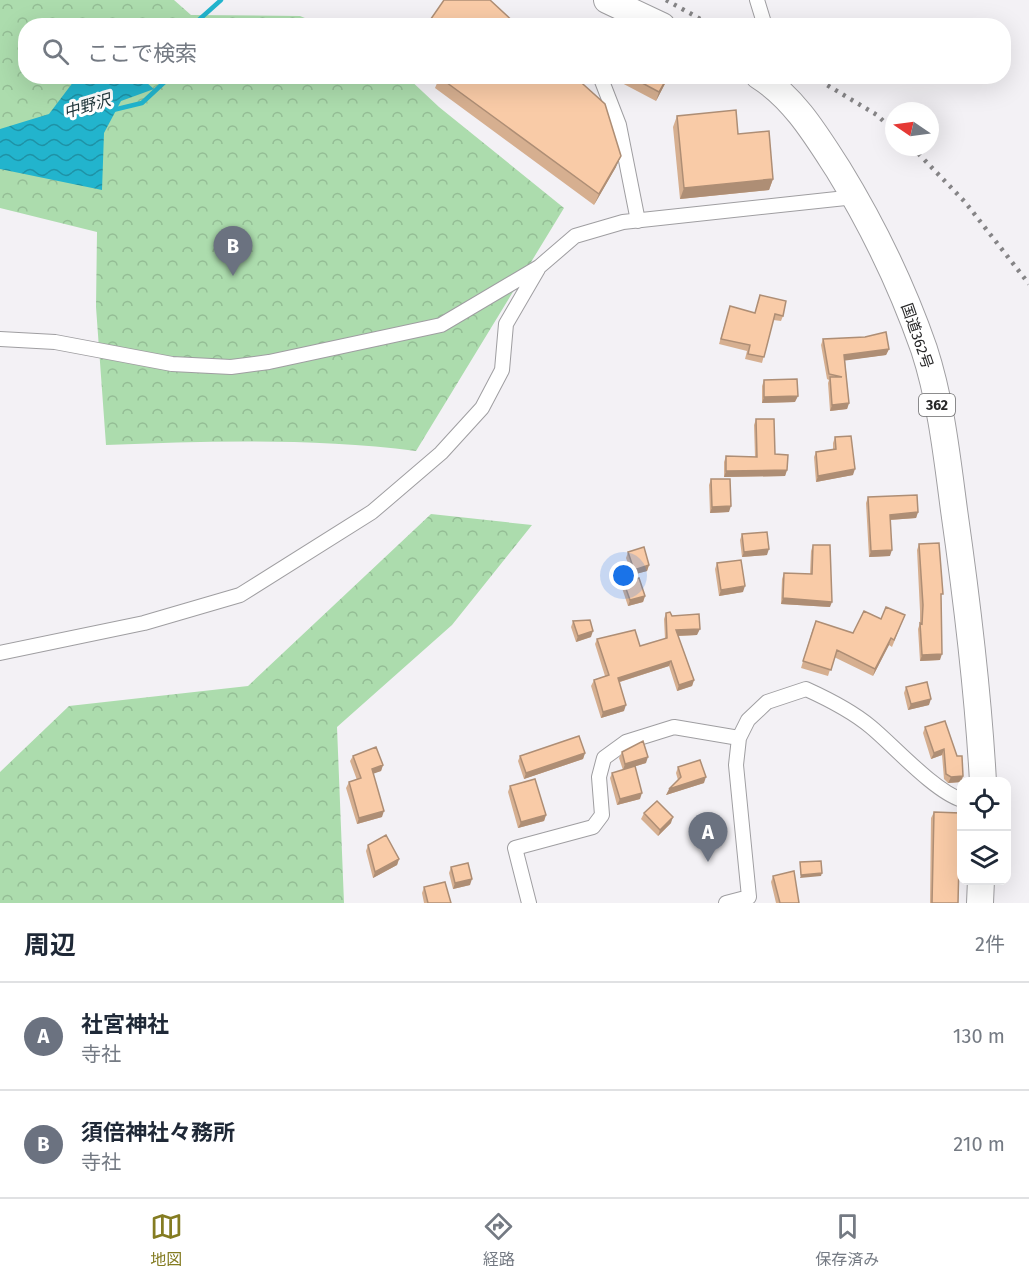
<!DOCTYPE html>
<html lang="ja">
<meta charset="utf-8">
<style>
:root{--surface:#fff;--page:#f2f2f3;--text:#1f2937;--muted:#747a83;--line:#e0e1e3;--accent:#847c22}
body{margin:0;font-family:"Fira Sans","Noto Sans JP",sans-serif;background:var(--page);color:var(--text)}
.controls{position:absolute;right:18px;bottom:18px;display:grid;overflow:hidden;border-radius:12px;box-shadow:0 6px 24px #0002}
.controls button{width:54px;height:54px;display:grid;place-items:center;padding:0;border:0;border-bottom:2px solid var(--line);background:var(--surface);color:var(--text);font:30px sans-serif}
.compass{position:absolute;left:885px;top:102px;width:54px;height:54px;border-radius:50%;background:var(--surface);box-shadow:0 6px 24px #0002;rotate:283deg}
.you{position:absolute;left:624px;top:576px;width:21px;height:21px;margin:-15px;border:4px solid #fff;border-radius:50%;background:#1a73e8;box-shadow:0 0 0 9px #1a73e833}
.badge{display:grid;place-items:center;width:39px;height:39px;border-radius:50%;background:var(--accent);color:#fff;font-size:20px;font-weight:700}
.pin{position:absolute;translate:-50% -50px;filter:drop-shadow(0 2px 3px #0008)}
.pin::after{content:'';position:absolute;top:32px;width:21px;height:18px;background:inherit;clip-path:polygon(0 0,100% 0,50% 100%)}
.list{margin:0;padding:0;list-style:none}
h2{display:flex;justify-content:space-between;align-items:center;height:78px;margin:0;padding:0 24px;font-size:26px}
h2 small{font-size:20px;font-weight:400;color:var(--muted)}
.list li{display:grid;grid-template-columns:39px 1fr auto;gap:18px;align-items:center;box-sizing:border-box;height:108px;padding:0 24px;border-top:2px solid var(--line)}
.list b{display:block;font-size:22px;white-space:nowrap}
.list p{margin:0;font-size:20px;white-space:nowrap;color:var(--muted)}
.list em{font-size:20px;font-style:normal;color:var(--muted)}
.icon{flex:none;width:33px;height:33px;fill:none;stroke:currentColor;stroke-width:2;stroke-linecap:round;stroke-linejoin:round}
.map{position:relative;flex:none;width:1029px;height:903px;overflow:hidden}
.search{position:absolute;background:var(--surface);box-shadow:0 6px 24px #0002;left:18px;right:18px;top:18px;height:66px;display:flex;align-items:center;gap:15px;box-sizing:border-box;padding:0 21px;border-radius:24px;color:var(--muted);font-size:22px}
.sheet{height:294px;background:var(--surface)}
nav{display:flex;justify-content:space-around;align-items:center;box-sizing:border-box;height:84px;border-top:2px solid var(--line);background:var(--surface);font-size:16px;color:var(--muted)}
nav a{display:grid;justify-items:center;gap:3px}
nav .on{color:var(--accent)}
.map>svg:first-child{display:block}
.forest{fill:url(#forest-crowns)}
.water{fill:url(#water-waves)}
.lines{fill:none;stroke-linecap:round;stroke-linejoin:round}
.stream{stroke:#22b4cd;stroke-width:4.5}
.street-casing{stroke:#9f9ea1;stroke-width:16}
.highway-casing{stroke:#9f9ea1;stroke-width:28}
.street{stroke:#fff;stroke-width:14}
.highway{stroke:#fff;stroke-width:26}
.rail{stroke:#858486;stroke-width:4.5;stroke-dasharray:3 6;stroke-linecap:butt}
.wall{fill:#d6af90}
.shaded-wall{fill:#ae8e75}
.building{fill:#f9cba7;stroke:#ae8e75;stroke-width:1.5}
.labels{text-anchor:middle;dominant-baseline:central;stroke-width:6;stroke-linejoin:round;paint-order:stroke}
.shield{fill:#fff;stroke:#686869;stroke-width:1.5}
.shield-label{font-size:14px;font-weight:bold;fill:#282829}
.street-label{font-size:15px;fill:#282829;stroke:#fff}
.water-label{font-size:16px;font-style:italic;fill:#21373c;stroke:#fff}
</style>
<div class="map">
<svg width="1029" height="903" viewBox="0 0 1029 903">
<defs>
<pattern id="forest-crowns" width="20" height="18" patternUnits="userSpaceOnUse" patternTransform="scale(1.5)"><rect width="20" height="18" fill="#acdcad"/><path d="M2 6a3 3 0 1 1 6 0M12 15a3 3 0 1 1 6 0" fill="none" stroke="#94bd95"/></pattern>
<pattern id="water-waves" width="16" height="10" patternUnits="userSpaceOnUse" patternTransform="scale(1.5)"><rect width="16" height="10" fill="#22b4cd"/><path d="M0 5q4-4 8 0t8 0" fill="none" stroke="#1e92a6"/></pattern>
</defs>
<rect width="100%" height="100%" fill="#f3f1f5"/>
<path class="forest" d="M0,0H174L191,15L300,16L322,25L26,26V76L407,77L439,107L564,208L416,451C313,438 210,441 106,445L96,307L97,232L0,208Z
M431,514L532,525L452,625L337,727L344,903H0V772L69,706L248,686Z"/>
<path class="water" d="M77,77H140L154,89L121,101L104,133L102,190L0,169V129L49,114Z"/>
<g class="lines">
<path class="stream" d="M192,26L221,0
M113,110L142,103L171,76"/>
<g class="street-casing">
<path id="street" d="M757,0L765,26
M600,76L619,125L638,221
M0,339L55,342L172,364L231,367L269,362L441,325L539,267L575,236L623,222L855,197
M0,653L144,623L240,595L372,512L441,453L482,408L502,370L506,324L538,269
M529,903L515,848L593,827L602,815L599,777L604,758L626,742L674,727L739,738
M726,903L749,897L736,765L739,738L748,720L767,702L806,689C828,699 852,711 871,727C894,746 934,791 962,800"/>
</g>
<g class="highway-casing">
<path id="highway" d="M607,0L662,26
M759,76C794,98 816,135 838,169C873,226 902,286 924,349C941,401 947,457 954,510C967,601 978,690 983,782
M980,903L981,880"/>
</g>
<use href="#street" class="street"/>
<use href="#highway" class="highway"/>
<path class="rail" d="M666,0L713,26
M812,76L877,115L894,131
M912,147L965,202L1029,284"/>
</g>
<path class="wall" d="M440,76L616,167L594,205L435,88Z
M619,76H669L656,101L618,81Z
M677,116L738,134L773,179L769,190L680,199L673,127Z
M760,295L783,316L781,321L773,320L762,363L745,359L747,351L719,344L730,306L755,313Z
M823,339L889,349L886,355L845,360L849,403L847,409L830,411L828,383L829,380L827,379L821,345Z
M764,380L795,402L762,403V386Z
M756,419L775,454L787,470L785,476L724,477V462L726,456L755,457L754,425Z
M835,437L853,475L816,482L814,457L816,452L833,450V443Z
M711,479L729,512L710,513L709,485Z
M868,497L918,512L916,518L890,520V556L869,557L866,503Z
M742,534L767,555L742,557L740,540Z
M919,544L941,600L940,660L920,661L918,629L920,623V611L917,550Z
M813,545L830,607L781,604L782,579L784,573L810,574L811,551Z
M628,552L649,565L647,571L632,575L626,558Z
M717,563L743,592L719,596L715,569Z
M624,583L645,596L643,602L628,606L622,588Z
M666,613L697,635L678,636L694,680L692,686L677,691L669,666L620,682L624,711L601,718L591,686L594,680L605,676L595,644L597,639L640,646L665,639L664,619Z
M905,615L892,647L889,645L873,676L834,657L828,676L801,668L813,628L853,633L881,619Z
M573,621L591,637L576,642L571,627Z
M906,687L929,705L908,710L904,693Z
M945,721L963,776L961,782L948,783L944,779L942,755L931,759L923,733L925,727Z
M622,752L646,763L630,768L640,799L617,805L610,778L612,773L623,770L619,758Z
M585,753L583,759L524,779L518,761L520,756Z
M353,756L383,765L381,771L373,773L382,817L357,824L346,788L349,782L357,780L350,761Z
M678,767L704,783L666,795L678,780L676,773Z
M510,786L546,815L544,821L518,828L508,792Z
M934,812L962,862L959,867L958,903H930L931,818Z
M644,813L671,823L658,836L641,819Z
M368,845L399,859L397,865L373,878L366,851Z
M451,867L470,885L453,889L449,873Z
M773,876L799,903H776L771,882Z
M424,887L451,903H424L422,893Z"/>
<path class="shaded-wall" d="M668,76H669L656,101L659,92Z
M621,156L616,167L594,205L599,194Z
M773,179L769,190L680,199L684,188Z
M889,349L886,355L842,361L844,355Z
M798,396L795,402L762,403L764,397Z
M849,403L847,409L830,411L832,405Z
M855,469L853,475L816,482L818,476Z
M787,470L785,476L724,477L726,471Z
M731,506L729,512L710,513L712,507Z
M918,512L916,518L888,520L890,515Z
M769,549L767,555L742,557L744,552Z
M892,550L890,556L869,557L871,551Z
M649,565L647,571L632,575L634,570Z
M745,586L743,592L719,596L721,590Z
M645,596L643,602L628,606L630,600Z
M783,598L832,602L830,607L781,604Z
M700,629L697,635L674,636L676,630Z
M593,631L591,637L576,642L578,636Z
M891,638L889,645L873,676L875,669Z
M942,654L940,660L920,661L922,655Z
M671,661L669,666L616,683L618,678Z
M694,680L692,686L677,691L679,685Z
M931,699L929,705L908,710L911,704Z
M626,705L624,711L601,718L603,712Z
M944,749L942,755L931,759L934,753Z
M585,753L583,759L524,779L526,773Z
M648,757L646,763L623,770L625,764Z
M383,765L381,771L370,775L372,769Z
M963,776L961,782L948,783L951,777Z
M706,777L704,783L666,795L669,789Z
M642,793L640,799L617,805L620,799Z
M384,811L382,817L357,824L359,818Z
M546,815L544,821L518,828L521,822Z
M673,817L671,823L658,836L660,830Z
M399,859L397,865L373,878L375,872Z
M822,873L821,876L800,878L801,875Z
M472,879L470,885L453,889L455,883Z"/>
<path class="building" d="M444,0H490L518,26H426Z
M574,76L605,104L621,156L599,194L439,77Z
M629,76H668L659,92Z
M736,110L738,134L769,131L773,179L684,188L677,116Z
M760,295L786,301L783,316L775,314L764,357L748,354L750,345L721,339L730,306L755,313Z
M886,332L889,349L844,355L849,403L832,405L830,377H842L829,374L823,339L865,337Z
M797,379L798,396L764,397V380Z
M756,419H774L775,454L788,455L787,470L726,471V456L757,457Z
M851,436L855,469L818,476L816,452L836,449L835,437Z
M711,479H730L731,506L712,507Z
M917,495L918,512L890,515L892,550L871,551L868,497Z
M767,532L769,549L744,552L742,534Z
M939,543L943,594H941L942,654L922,655L920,623L922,624L923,605L919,544Z
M813,545H830L832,602L783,598L784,573L812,574Z
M644,547L649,565L634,570L628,552Z
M741,560L745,586L721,590L717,563Z
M639,578L645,596L630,600L624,583Z
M886,607L905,615L894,640L891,638L875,669L837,650L831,670L803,661L816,621L853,633L864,611L881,619Z
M670,612L672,616L699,614L700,629L676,630L694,680L679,685L671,661L618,678L626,705L603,712L594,680L609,675L597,639L635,630L640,646L667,638L666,613Z
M590,620L593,631L578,636L573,621Z
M927,682L931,699L911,704L906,687Z
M945,721L957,756H962L963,776L951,777L946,774L944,749L934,753L925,727Z
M579,736L585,753L526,773L520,756Z
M643,741L648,757L625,764L622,752Z
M376,747L383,765L372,769L384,811L359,818L349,782L361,778L353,756Z
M700,760L706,777L669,789L681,777L678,767Z
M635,766L642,793L620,799L612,773Z
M535,779L546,815L521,822L510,786Z
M657,801L673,817L660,830L644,813Z
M934,812L960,813L962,861H959L958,903H932Z
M386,835L399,859L375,872L368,845Z
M821,861L822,873L801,875L800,862Z
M468,863L472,879L455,883L451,867Z
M794,871L799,903H780L773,876Z
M445,882L451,903H428L424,887Z"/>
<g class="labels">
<rect class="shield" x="919" y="394" width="36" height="22" rx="4.5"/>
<g class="shield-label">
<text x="937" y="405">362</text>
</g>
<g class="street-label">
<text transform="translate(917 336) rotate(71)">国道362号</text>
</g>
<g class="water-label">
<text transform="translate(87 106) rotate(-16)">中野沢</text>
</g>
</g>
</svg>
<div class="controls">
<button><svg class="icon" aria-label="locate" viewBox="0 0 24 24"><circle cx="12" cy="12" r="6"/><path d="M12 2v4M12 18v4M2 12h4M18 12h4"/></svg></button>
<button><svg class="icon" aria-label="layers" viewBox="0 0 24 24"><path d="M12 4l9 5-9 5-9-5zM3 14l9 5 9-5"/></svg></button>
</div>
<svg class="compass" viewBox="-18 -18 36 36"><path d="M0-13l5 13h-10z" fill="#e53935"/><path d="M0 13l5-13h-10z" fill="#747a83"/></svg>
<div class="you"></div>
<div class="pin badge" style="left:708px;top:862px;background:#6b7280">A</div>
<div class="pin badge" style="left:233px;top:276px;background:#6b7280">B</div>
<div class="search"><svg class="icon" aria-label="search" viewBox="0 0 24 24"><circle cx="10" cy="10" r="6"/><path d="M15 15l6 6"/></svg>ここで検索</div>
</div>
<section class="sheet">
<h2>周辺<small>2件</small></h2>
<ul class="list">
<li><span class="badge" style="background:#6b7280">A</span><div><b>社宮神社</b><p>寺社</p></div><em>130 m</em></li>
<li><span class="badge" style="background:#6b7280">B</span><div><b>須倍神社々務所</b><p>寺社</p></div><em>210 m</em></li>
</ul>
</section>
<nav>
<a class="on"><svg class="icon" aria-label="map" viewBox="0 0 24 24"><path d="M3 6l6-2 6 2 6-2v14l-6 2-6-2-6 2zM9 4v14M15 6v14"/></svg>地図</a>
<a><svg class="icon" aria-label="directions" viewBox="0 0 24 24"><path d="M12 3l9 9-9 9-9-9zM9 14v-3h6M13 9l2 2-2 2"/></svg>経路</a>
<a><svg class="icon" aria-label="saved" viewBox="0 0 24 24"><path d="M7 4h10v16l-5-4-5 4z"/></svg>保存済み</a>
</nav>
